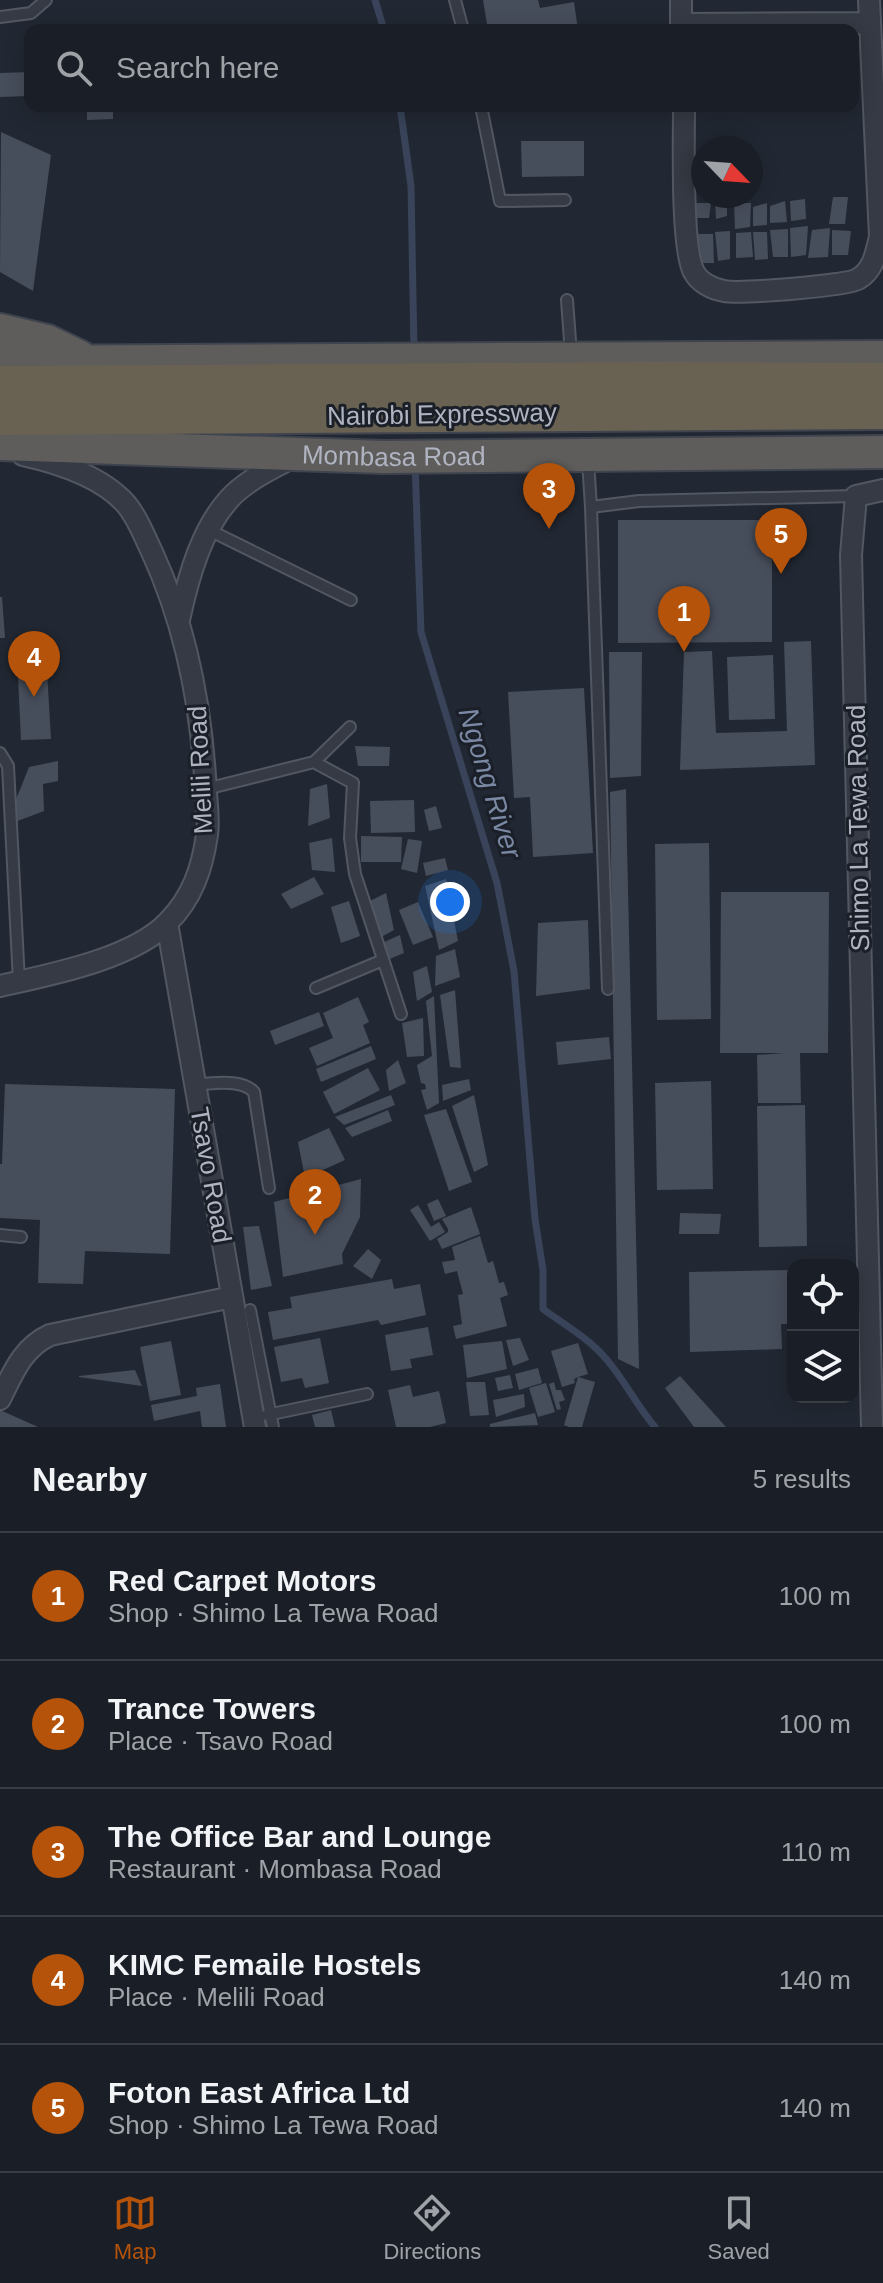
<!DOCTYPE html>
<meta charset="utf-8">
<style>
:root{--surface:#1a1e26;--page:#272b32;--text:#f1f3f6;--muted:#9fa2a7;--line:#383c43;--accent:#b45309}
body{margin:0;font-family:Arial,sans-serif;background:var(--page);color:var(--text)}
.controls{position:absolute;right:24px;bottom:24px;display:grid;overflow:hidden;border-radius:16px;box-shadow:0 4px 20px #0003}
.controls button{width:72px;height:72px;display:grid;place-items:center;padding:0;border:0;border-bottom:2px solid var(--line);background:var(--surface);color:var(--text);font:40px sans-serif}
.compass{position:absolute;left:691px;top:136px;width:72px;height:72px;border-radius:50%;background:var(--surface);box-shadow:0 4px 20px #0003;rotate:115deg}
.you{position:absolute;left:450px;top:902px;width:28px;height:28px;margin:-20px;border:6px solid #fff;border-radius:50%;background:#1a73e8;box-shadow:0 0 0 12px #1a73e833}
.badge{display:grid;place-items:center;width:52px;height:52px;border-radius:50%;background:var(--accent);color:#fff;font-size:26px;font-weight:700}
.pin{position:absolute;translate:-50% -66px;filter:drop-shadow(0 2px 4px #0008)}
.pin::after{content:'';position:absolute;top:42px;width:28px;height:24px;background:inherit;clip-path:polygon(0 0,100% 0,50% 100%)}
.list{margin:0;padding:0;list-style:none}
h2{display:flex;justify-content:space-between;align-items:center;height:104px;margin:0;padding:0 32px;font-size:34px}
h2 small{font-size:26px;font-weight:400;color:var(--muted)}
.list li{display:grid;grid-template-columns:52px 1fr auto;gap:24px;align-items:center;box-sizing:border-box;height:128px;padding:0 32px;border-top:2px solid var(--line)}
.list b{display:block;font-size:30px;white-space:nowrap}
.list p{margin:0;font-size:26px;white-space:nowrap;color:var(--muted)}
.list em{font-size:26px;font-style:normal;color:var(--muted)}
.icon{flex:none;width:44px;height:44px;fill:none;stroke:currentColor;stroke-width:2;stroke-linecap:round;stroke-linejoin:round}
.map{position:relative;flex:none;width:883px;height:1427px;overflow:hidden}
.search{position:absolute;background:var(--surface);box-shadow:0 4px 20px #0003;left:24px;right:24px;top:24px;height:88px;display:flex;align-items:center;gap:20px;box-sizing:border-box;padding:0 28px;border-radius:16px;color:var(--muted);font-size:30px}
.sheet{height:744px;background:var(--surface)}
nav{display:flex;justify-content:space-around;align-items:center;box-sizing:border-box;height:112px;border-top:2px solid var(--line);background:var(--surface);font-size:22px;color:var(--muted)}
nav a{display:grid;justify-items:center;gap:4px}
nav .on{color:var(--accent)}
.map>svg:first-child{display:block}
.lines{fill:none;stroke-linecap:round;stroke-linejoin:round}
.stream{stroke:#39445a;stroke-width:7}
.building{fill:#474e5b}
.service-casing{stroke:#525761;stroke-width:14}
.minor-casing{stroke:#525761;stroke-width:24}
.trunk-casing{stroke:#3f444e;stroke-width:36}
.motorway-casing{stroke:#3f444e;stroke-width:40}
.service{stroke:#353a44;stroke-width:10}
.minor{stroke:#353a44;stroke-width:20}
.trunk{stroke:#5e5d5c;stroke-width:32}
.motorway{stroke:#696253;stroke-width:36}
.labels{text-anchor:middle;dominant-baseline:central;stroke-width:6;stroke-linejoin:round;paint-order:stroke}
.street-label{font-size:26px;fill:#afb4c0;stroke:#1a1f28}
.water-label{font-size:28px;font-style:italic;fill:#7b89a5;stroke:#1a1f28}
</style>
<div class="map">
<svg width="883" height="1427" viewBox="0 0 883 1427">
<rect width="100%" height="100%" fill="#222833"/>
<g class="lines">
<path class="stream" d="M375,0L384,30
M400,106L411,186L414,351
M415,463L421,632L497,883L514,971L535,1219L543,1270V1309C565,1325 590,1339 607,1360C625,1381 637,1406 655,1427"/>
</g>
<path class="building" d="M483,0H538L540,8L574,2L578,30H488Z
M30,72V96L0,97V73Z
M87,106H113V119L87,120Z
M1,132L51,155L33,291L0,272Z
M521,141H584V176L522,177Z
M833,197H848L845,224H829Z
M805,199L806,219L791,221L790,201Z
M715,200H727V216L716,219Z
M785,201L787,222L770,223V206Z
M693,203H711L709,218H695Z
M734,203H751L750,227L735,229Z
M767,203V225L753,226V207Z
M808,226L806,255L791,257L790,228Z
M830,228L828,257L808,258L812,230Z
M788,229V257H773L770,230Z
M832,230L851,231L848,255H832Z
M730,231V259L718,261L715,232Z
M751,232L753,257L736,258V233Z
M753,232H767L768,259L755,260Z
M692,234H713L714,263H698Z
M618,520H772V642L618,643Z
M0,597H2L5,638H0Z
M811,641L815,765L680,770L684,652L712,651L716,733L787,731L784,642Z
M609,652H642L641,776L610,778Z
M46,654L51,739L21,740L17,656Z
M773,655L775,719L729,720L727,657Z
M584,688L593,853L533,857L530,797L514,798L508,692Z
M355,746L390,747L389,766H358Z
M58,761V781L43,784L44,811L15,822V802L29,767Z
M327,784L330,818L308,826L310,789Z
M626,789L627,846L639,1369L618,1359L610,792Z
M414,800L415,832L371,833L370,801Z
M436,806L442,828L429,831L424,810Z
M361,836L402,837L401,862H361Z
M332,838L335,872L312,870L309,843Z
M408,839L422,841L417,873L401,869Z
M709,843L711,1019L657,1020L655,844Z
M445,858L448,870L426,876L423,863Z
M314,877L324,894L291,909L281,894Z
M446,879L458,941L439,950L425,886Z
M721,892H829L828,1053H800L801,1103H758L757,1055L785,1053H720Z
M386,893L394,930L381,937L366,903Z
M349,901L360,936L341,943L331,907Z
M418,902L433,937L413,945L399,910Z
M588,920L590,989L536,996L538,923Z
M400,935L404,953L387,960L384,942Z
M455,949L460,977L435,986L436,956Z
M427,966L432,992L417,1001L413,972Z
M455,990L461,1068L450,1067L440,995Z
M434,996L439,1103L427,1110L421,1090L426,1089L425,1084L421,1083L417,1065L432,1056L426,1001Z
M358,997L369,1022L363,1025L370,1043L317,1066L309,1048L333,1038L323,1013Z
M319,1012L324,1026L275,1045L270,1031Z
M423,1018L424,1056L407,1057L402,1023Z
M609,1037L611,1059L558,1065L556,1042Z
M371,1046L376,1059L321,1082L316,1069Z
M398,1060L406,1083L389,1091L386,1070Z
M368,1068L380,1090L334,1114L323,1092Z
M469,1079L471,1090L443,1101L442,1085Z
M711,1081L713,1189L657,1190L655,1083Z
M5,1084L175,1089L170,1254L85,1251L83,1284L38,1283L40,1220L0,1218V1164H2Z
M391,1095L395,1105L344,1125L335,1117Z
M474,1095L488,1165L474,1172L452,1106Z
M805,1105L807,1246L759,1247L757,1106Z
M446,1109L472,1182L449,1191L424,1115Z
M388,1110L392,1121L352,1137L345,1128Z
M329,1128L345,1160L305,1178L298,1142Z
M361,1179L360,1217L342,1254L343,1264L283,1277L274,1202Z
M438,1199L446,1216L434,1221L427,1204Z
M418,1205L431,1227L439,1222L445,1232L430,1241L410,1210Z
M471,1207L480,1234L442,1249L437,1239L448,1232V1229L442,1219Z
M680,1213L721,1214L719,1234H679Z
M259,1226L272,1286L251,1290L243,1227Z
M480,1236L488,1263L493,1261L499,1283L504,1282L508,1295L500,1298L507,1326L456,1339L453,1326L462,1324L458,1295L463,1294L457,1271L445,1274L442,1262L455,1260L452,1247Z
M368,1249L381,1260L372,1279L353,1266Z
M793,1270V1324H781L782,1349L690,1352L689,1272Z
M392,1279L394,1289L420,1284L426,1315L381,1325L378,1320L273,1340L268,1312L292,1308L290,1297Z
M428,1327L433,1355L410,1359L412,1368L391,1371L385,1335Z
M320,1338L329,1383L305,1388L302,1378L281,1382L274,1347Z
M520,1338L529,1360L513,1366L506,1340Z
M171,1341L181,1395L150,1401L140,1347Z
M502,1341L507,1369L467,1378L463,1345Z
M578,1343L588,1374L578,1377L595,1382L582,1427H569L564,1425L578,1377L574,1379L575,1383L562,1387L551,1351Z
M538,1368L542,1383L519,1390L515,1374Z
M135,1370L142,1386L79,1377V1376Z
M510,1375L513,1388L498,1391L495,1378Z
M680,1376L726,1427H694L665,1388Z
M466,1382H485L489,1415L470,1416Z
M554,1382L556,1390H561L565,1400L559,1402L561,1409L557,1410L549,1384Z
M546,1383L555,1412L538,1417L529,1388Z
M220,1384L226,1427H202L200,1411L154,1421L151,1405L197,1396L196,1388Z
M410,1385L413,1397L439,1391L446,1423L430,1427H396L388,1390Z
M524,1394L525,1407L496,1417L493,1400Z
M0,1410L38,1427H0Z
M331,1410L335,1427H315L312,1415Z
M535,1413L538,1425L490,1427V1424Z"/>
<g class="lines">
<g class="service-casing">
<path id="service" d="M455,0L463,30
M0,17L31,13L46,0
M481,106L500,201L565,200
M567,300L571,354
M588,461L591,507
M209,530L351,600
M0,753L8,766L19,982
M314,762L350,727
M206,789L314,762L353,783L350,838L355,874L401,1014
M316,988L383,960
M608,989L591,507L639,501L856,496
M195,1084C213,1084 241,1078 254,1092L269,1188
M0,1235L21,1237
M250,1310L273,1427
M267,1415L367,1394"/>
</g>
<g class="minor-casing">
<path id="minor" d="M681,0V30
M681,24L870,23
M684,106C684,138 681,249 694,272C699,282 712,289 724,291C739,294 847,286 858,279C874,270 876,252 880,237L869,0
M179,620C188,578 202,525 234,494C250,479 272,468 292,458
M167,923L255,1427
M0,986C49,975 133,959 168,922C192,898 202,869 207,835C209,822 207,807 206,793C202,710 187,628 152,552C144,536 138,518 126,504C101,476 59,463 23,455
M0,1399C13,1373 22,1348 50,1335L232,1297
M872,1427L851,555L856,496L883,490"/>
</g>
<g class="trunk-casing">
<g id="trunk">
<path d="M0,330L47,341L80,357"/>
<path d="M0,362L883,357"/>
<path id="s1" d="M0,444L383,457L883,452"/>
</g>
</g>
<g class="motorway-casing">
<path id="motorway" d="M0,384L651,380L883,381
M0,417L883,411"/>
</g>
<use href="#service" class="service"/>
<use href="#minor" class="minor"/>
<use href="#trunk" class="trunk"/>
<use href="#motorway" class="motorway"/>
</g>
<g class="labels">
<g class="street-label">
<text transform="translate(442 414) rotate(-1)">Nairobi Expressway</text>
<text stroke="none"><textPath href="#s1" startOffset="394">Mombasa Road</textPath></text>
<text transform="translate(200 770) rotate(-93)">Melili Road</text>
<text transform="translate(858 828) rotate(-91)">Shimo La Tewa Road</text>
<text transform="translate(211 1175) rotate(80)">Tsavo Road</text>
</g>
<g class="water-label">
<text transform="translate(490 783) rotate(73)">Ngong River</text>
</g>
</g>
</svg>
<div class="controls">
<button><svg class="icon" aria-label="locate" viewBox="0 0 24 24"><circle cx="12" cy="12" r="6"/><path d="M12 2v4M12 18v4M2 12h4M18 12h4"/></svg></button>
<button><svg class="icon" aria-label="layers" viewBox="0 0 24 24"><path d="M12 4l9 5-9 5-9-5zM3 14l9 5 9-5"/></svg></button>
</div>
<svg class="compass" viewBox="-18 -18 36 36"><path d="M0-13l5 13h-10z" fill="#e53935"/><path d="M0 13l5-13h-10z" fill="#9fa2a7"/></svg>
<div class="you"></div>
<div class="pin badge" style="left:684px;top:652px">1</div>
<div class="pin badge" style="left:315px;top:1235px">2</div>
<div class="pin badge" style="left:549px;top:529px">3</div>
<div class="pin badge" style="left:34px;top:697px">4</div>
<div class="pin badge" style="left:781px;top:574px">5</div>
<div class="search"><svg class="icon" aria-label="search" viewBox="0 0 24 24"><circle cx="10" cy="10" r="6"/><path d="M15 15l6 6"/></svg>Search here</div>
</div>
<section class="sheet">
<h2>Nearby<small>5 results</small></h2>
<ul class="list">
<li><span class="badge">1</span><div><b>Red Carpet Motors</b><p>Shop · Shimo La Tewa Road</p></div><em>100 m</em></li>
<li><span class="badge">2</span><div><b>Trance Towers</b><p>Place · Tsavo Road</p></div><em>100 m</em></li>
<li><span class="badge">3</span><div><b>The Office Bar and Lounge</b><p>Restaurant · Mombasa Road</p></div><em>110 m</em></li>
<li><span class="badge">4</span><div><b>KIMC Femaile Hostels</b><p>Place · Melili Road</p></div><em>140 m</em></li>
<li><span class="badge">5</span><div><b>Foton East Africa Ltd</b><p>Shop · Shimo La Tewa Road</p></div><em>140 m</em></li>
</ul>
</section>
<nav>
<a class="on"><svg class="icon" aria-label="map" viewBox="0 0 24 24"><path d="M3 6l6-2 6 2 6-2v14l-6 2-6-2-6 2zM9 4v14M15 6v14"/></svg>Map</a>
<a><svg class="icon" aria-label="directions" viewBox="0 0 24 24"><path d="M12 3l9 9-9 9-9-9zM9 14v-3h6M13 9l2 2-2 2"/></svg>Directions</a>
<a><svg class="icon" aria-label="saved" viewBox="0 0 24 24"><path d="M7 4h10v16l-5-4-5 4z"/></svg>Saved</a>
</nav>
